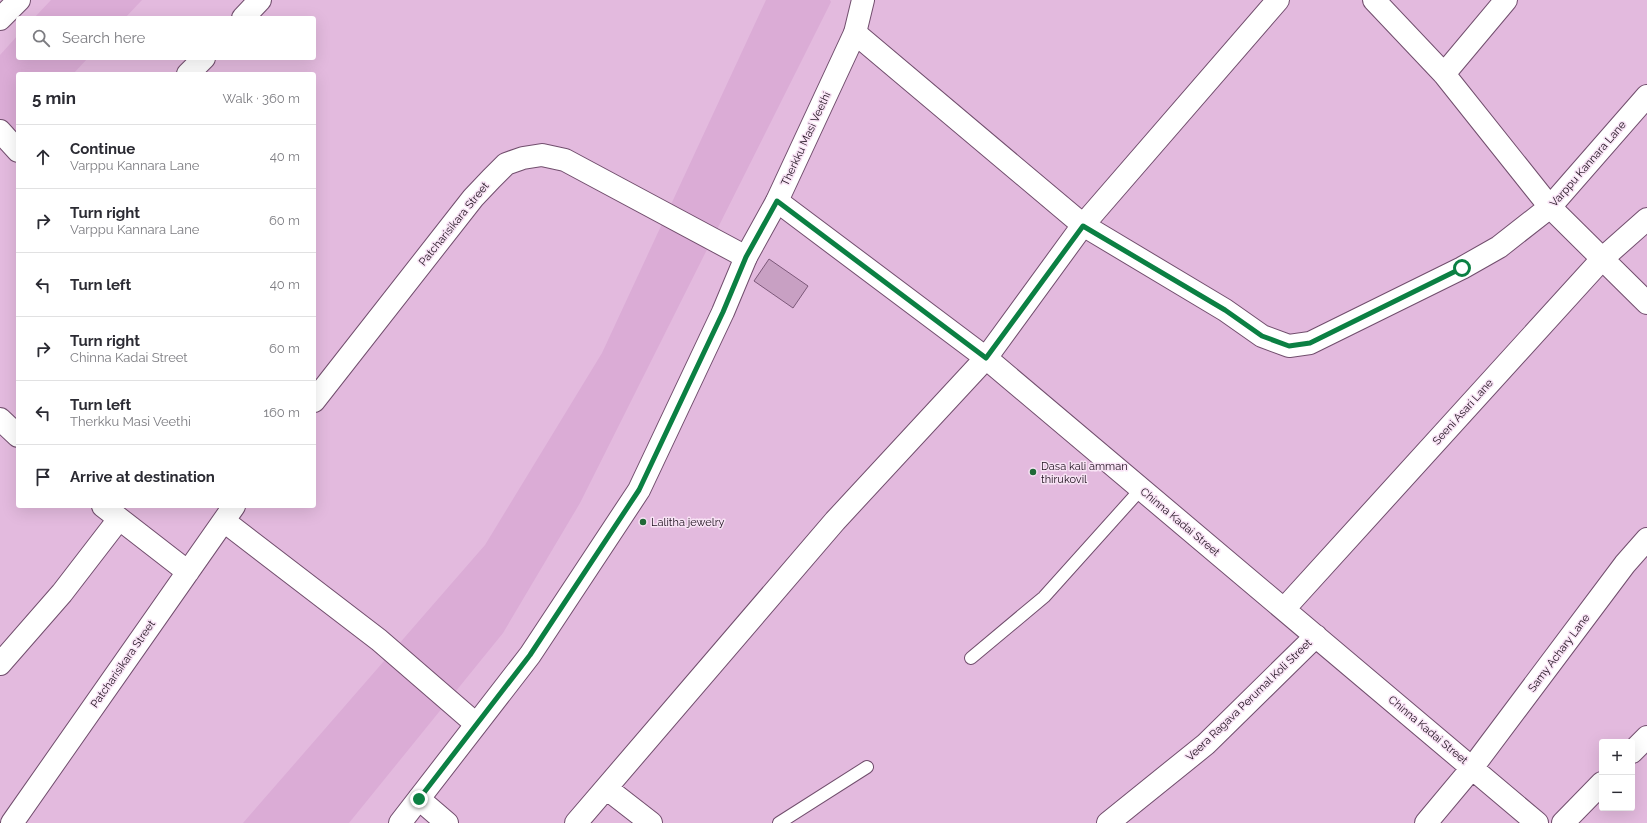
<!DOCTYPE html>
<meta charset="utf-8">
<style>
:root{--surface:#fff;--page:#f2f2f3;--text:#2b2b33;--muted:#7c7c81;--line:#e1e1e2}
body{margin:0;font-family:Raleway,sans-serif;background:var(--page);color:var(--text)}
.controls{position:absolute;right:12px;bottom:12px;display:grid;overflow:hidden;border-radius:4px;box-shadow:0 4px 16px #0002}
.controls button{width:36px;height:36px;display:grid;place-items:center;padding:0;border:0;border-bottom:1px solid var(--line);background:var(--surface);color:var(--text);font:20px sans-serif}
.stop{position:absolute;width:12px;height:12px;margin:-9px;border:3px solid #0b8043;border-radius:50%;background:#fff}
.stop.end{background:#0b8043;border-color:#fff;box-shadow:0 1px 4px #0008}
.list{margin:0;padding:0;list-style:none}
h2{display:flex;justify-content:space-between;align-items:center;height:52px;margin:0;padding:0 16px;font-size:17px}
h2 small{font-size:13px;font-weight:400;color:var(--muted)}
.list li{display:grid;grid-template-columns:26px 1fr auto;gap:12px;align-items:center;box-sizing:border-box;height:64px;padding:0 16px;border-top:1px solid var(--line)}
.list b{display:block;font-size:15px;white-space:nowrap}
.list p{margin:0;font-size:13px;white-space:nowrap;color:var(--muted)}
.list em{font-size:13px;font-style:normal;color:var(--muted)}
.icon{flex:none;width:22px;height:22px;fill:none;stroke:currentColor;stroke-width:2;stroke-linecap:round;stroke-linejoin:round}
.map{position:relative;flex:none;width:1647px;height:823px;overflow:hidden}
.search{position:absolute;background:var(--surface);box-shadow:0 4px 16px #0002;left:16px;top:16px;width:300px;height:44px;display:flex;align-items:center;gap:10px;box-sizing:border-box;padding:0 14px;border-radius:4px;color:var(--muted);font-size:15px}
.panel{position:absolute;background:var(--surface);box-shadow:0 4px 16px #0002;left:16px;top:72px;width:300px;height:436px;border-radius:4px}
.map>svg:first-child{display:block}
.built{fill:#dbacd6}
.building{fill:#c8a0c3;stroke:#7c5879}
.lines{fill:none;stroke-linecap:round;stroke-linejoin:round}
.service-casing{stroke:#714e6d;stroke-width:14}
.minor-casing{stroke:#714e6d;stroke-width:24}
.secondary-casing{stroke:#714e6d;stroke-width:24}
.service{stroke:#fff;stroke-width:12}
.minor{stroke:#fff;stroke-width:22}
.secondary{stroke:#fff;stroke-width:22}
.route{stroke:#0b8043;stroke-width:5}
.poi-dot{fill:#206937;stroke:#f8e3f5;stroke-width:1.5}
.labels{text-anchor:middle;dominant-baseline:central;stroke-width:3;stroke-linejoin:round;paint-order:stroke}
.street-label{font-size:11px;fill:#1e101d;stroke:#f8e3f5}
.poi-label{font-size:11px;fill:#1e101d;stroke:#f8e3f5;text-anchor:start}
</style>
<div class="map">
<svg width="1647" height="823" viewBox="0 0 1647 823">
<rect width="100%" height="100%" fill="#e3bade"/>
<path class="built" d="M51,0H142L125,18H34Z
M766,0H830L831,2L580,503L503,633L349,823H243L485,545L602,353Z
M18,35V58H88L73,74H18V132L0,151V55Z"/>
<path class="building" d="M769,259L808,286L793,308L754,281Z"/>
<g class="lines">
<g class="service-casing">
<path id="service" d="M971,658L1044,597L1141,489
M779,823L867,767"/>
</g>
<g class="minor-casing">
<path id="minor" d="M1278,0L1083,225L1225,310L1262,336L1289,346L1310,343L1462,268L1499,247L1550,207L1647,96
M1374,0L1444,74L1550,207L1647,303
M243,18L260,0
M188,74L204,58
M1444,74L1506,0
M0,131L18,151
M777,201L986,358L1537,823
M314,401L473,198L491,179L506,164L523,158L542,155L565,160L746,257
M0,419L18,436
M103,506L188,572
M224,521L379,640L476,724
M1284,609L1603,258L1647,219
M0,664L62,593L119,519
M1632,752L1647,737
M606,788L651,823
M419,799L447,823
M12,823L234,506
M576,823L835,521L986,358L1083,225L855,33
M1108,823L1206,744L1316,636
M1426,823L1472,768L1625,564L1647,539
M1563,823L1602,783"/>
</g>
<g class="secondary-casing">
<path id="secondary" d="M0,19L19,0
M400,823L530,655L639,490L723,312L746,257L777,201L855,33L863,0"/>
</g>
<use href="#service" class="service"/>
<use href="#minor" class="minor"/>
<use href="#secondary" class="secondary"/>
</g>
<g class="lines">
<path class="route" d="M419,799L530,655L639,490L723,312L746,257L777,201L986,358L1083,226L1225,310L1262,336L1289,346L1310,343L1462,268"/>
</g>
<g class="poi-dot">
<circle cx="1033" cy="472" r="4"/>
<circle cx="643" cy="522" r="4"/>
</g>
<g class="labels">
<g class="street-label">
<text transform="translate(806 139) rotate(-65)">Therkku Masi Veethi</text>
<text transform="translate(1588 164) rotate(-49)">Varppu Kannara Lane</text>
<text transform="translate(454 224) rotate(-51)">Patcharisikara Street</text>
<text transform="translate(1463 412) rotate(-48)">Seeni Asari Lane</text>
<text transform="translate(1180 522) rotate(40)">Chinna Kadai Street</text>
<text transform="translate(1559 653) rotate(-53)">Samy Achary Lane</text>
<text transform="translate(123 664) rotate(-55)">Patcharisikara Street</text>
<text transform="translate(1249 700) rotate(-44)">Veera Ragava Perumal Koli Street</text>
<text transform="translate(1428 730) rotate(40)">Chinna Kadai Street</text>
</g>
<g class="poi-label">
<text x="1041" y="466">Dasa kali amman<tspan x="1041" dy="13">thirukovil</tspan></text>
<text x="651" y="522">Lalitha jewelry</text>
</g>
</g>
</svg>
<div class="controls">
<button>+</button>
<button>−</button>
</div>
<div class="stop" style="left:1462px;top:268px"></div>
<div class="stop end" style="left:419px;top:799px"></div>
<div class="search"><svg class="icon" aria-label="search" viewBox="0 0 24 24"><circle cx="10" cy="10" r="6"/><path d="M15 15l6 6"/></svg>Search here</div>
<section class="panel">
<h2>5 min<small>Walk · 360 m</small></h2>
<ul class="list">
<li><svg class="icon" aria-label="ahead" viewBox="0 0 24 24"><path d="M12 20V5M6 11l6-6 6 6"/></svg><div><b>Continue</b><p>Varppu Kannara Lane</p></div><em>40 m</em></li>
<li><svg class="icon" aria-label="right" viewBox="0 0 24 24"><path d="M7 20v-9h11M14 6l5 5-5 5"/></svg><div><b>Turn right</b><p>Varppu Kannara Lane</p></div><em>60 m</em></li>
<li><svg class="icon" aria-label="left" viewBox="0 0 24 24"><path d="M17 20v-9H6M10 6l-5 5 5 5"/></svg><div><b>Turn left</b></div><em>40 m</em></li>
<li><svg class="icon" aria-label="right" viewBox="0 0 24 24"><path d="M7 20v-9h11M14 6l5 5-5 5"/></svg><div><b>Turn right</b><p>Chinna Kadai Street</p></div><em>60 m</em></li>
<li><svg class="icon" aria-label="left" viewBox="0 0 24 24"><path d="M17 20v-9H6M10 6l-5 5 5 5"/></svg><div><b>Turn left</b><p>Therkku Masi Veethi</p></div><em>160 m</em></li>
<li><svg class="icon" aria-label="arrive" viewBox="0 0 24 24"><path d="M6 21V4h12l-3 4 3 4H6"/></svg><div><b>Arrive at destination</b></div></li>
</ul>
</section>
</div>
